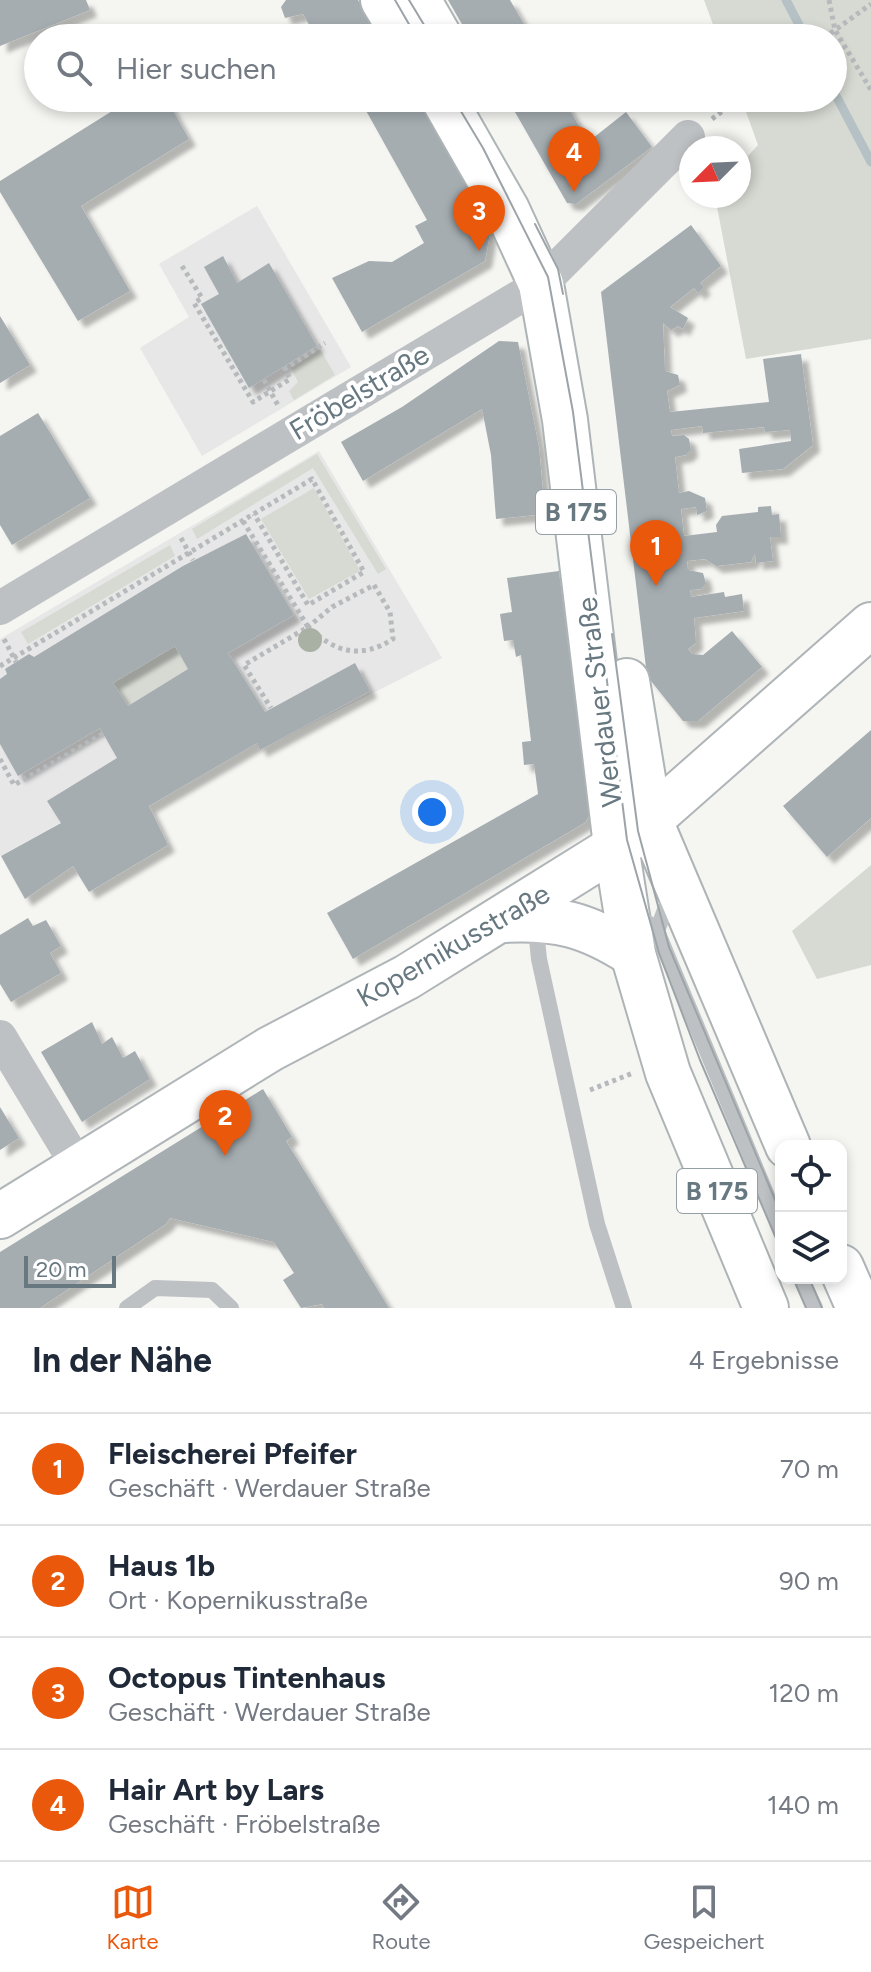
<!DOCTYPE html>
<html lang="de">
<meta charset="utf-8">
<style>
:root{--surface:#fff;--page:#f6f6f7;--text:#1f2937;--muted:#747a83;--line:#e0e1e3;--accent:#ea580c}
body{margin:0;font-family:Figtree,sans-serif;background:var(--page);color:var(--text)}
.controls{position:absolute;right:24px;bottom:24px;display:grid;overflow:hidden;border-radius:16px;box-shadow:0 4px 12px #0003}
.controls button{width:72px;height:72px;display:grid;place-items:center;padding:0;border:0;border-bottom:2px solid var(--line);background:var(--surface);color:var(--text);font:40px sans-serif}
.compass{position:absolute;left:679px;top:136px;width:72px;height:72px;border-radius:50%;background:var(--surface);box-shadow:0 4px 12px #0003;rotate:246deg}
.scale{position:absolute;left:24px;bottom:20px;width:92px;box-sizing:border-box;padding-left:8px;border:4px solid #677880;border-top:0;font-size:22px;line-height:28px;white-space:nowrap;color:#677880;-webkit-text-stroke:6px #fff;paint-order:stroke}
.you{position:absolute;left:432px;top:812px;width:28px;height:28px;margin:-20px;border:6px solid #fff;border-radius:50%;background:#1a73e8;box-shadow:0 0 0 12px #1a73e833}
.badge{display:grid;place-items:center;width:52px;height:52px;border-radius:50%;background:var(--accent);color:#fff;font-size:26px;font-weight:700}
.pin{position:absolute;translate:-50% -66px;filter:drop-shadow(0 2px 4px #0008)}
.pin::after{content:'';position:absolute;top:42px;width:28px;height:24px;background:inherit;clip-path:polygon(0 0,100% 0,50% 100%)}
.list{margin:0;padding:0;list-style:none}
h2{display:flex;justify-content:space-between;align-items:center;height:104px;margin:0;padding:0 32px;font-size:34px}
h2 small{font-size:26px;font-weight:400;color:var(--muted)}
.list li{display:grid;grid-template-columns:52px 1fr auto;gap:24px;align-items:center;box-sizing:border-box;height:112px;padding:0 32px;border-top:2px solid var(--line)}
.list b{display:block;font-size:30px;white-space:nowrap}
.list p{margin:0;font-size:26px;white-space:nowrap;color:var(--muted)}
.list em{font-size:26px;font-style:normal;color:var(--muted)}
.icon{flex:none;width:44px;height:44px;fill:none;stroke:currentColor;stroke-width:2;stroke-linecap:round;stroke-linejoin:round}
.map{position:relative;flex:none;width:871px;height:1308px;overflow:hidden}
.search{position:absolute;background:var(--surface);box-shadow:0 4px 12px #0003;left:24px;right:24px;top:24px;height:88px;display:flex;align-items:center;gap:20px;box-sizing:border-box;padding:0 28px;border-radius:44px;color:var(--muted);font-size:30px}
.sheet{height:552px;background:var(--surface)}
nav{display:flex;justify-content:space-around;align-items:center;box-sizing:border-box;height:112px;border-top:2px solid var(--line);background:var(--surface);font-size:22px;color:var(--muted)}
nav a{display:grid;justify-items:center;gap:4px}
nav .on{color:var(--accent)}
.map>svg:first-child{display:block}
.built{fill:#e6e7e6}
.green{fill:#d6dad2}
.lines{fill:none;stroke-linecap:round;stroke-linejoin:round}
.stream{stroke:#b5c1c4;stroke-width:9}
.building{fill:#a5adb1;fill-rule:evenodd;filter:url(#shadow)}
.secondary-casing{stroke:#afb5b8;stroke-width:48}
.primary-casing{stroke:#aeb4b6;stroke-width:48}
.path{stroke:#b7babc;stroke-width:5;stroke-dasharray:4 4;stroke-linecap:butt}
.lane{stroke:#bdc1c4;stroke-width:16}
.street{stroke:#bdc1c4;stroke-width:34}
.secondary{stroke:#fff;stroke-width:44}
.primary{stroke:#fff;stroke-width:44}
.tram{stroke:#9da4a8;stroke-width:2}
.tree{fill:#a9b0a4}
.labels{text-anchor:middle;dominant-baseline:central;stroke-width:8;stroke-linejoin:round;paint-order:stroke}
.shield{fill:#fff;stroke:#95a0a6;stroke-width:2}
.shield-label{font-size:26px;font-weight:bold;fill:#677880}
.street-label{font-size:28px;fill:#677880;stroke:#fff}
</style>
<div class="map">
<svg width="871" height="1308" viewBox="0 0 871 1308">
<defs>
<filter id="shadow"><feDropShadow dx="7" dy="7" stdDeviation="2" flood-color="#0004"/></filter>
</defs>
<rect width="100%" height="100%" fill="#f5f5f2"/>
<path class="built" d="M257,206L351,367L202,456L140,348L189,317L159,264Z
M319,451L442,658L260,750L256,744L149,806L135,782L0,856V639Z"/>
<path class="green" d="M704,0H871V339L746,359L715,196H739V166L758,145L741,98H833V38H718Z
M320,349L335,375L294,400L289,391L298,382L291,368Z
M317,454L386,569L378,574L313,468L197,539L192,529Z
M314,488L360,571L309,599L261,519Z
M170,545L175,556L28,644L21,632Z
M175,646L188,669L128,706L113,683Z
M871,865V965L817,979L792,931Z"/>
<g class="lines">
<path class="stream" d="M786,0L806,38
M833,90L871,162"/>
</g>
<path class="building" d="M0,0H86L90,10L0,46Z
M286,0H358L381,38H323L317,28L312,30L303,14L285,18L281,7Z
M448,0H510L532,38H470Z
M133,98H166L189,139L81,206L130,291L78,321L0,192V181Z
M359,98H417L463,176L490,233L485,261L362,332L332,278L369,261L392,262L424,243L415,226L427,220Z
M507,98H563L588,142L626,112L652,147L576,204L567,203Z
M691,225L721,266L700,283L704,287L698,293L694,288L670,307L688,318L683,329L678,326L671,330L663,323L665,371L678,375L680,385L667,391L670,412L769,402L763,359L801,354L813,445L783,469L742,473L739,449L791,441L790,430L765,432L764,427L703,433L702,426L671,430L672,436L684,435L689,439L691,450L686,455L675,457L679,493L689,491L705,498L707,511L697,515L696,507L681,509L684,536L717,532L716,525L722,516L758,512V507L771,506L772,515L779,514L781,537H770L773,561L756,563L755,554L751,562L716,566L705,559L687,561L688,570L703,573L706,584L701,589L690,590L691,597L724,592L725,597L742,594L744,611L694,618L696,643L688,649L692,654L703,655L732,631L762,667L698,721H683L647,676L601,292Z
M223,256L237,283L269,263L317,346L249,388L201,304L219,294L204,267Z
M0,316L30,365L0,383Z
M499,341L518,342L539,447L545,514L496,519L491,455L482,409L363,481L341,442L402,407Z
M38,413L90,498L12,545L0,525V436Z
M246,534L294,615L228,653L265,712L355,663L370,691L260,750L257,743L149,806L168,845L89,892L73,866L25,899L1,856L61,823L47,801L117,758L100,728L18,776L0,744V679L7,674L5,669L29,654L34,657L183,566ZM175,646L188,669L128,706L113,683Z
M559,571L589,815L586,822L353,959L327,913L538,794L534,764L524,765L522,742L531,741L521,655L516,657L513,640L504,641L500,614L512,612L507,578Z
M871,730V818L827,857L783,806Z
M28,918L33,926L46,920L61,946L50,953L61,973L11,1002L0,984V935Z
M92,1022L102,1044L112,1037L123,1058L135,1051L150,1079L82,1122L41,1052Z
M263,1089L292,1137L286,1141L389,1308H324L322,1304L301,1308L283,1280L294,1273L274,1242L170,1218L166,1224L40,1308H0V1252Z
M0,1107L19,1138L0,1150Z"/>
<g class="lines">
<g class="secondary-casing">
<path id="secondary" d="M501,920C557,917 586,924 633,954
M0,1216L270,1049L407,977L627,840L871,625"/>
</g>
<g class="primary-casing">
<path id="primary" d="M383,0L406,38
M418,0L440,38
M443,98L507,210L541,284L565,420L616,846L633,954L668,1073L766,1308
M627,681L650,821L788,1146
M841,1267L859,1308"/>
</g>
<path class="path" d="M829,0L835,30L871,90
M824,38L871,4
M712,119L740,98
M182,266L202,298L194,303L253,402L290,379L285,369L325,343
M264,380L279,407
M243,521L308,627L244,665L271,708
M181,538L193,560
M374,585L390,612L393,639C360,660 335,652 308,627L332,607Z
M4,639L16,662
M0,666L312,479L364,572L308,605L254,514
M0,759L14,785L103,734
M590,1090L633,1073"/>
<path class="lane" d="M636,913L657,931L781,1229
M535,920L539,959L597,1224L624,1308
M657,931L672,891
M801,1278L815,1308
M127,1308L155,1288L212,1290L231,1308"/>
<path class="street" d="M0,608L541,284L688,137
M0,1037L79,1168"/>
<use href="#secondary" class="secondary"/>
<use href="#primary" class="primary"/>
<path class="tram" d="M395,0L417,38
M409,0L432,38
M453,98L483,148L548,277L573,412L627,840L659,953L700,1060L781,1250
M535,224L558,269L563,294
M612,634L638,831L669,947L781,1214
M793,1278L806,1308
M809,1278L822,1308"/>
</g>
<circle class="tree" cx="310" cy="640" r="12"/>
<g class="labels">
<g class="shield">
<rect x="536" y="490" width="80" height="44" rx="6"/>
<rect x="677" y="1169" width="80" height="44" rx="6"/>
</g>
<g class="shield-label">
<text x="576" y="512">B 175</text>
<text x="717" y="1191">B 175</text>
</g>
<g class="street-label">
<text transform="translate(359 392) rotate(-31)">Fröbelstraße</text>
<text transform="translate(599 702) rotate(-97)">Werdauer Straße</text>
<text transform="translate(453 945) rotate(-30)">Kopernikusstraße</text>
</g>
</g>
</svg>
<div class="controls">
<button><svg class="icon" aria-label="locate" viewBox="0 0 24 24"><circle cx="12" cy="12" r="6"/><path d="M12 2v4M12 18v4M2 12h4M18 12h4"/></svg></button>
<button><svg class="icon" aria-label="layers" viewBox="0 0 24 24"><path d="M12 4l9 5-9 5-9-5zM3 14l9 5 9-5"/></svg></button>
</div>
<svg class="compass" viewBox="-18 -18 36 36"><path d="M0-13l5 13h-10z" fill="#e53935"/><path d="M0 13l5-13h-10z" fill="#747a83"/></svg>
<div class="scale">20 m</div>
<div class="you"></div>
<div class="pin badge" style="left:656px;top:586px">1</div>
<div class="pin badge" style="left:225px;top:1156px">2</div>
<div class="pin badge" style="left:479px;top:251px">3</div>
<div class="pin badge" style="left:574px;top:192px">4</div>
<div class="search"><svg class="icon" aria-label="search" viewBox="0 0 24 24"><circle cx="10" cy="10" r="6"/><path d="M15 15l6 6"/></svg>Hier suchen</div>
</div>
<section class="sheet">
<h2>In der Nähe<small>4 Ergebnisse</small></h2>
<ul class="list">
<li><span class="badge">1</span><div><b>Fleischerei Pfeifer</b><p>Geschäft · Werdauer Straße</p></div><em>70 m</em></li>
<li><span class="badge">2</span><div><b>Haus 1b</b><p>Ort · Kopernikusstraße</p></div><em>90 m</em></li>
<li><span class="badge">3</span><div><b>Octopus Tintenhaus</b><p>Geschäft · Werdauer Straße</p></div><em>120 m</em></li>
<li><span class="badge">4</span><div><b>Hair Art by Lars</b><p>Geschäft · Fröbelstraße</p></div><em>140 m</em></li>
</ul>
</section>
<nav>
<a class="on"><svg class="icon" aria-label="map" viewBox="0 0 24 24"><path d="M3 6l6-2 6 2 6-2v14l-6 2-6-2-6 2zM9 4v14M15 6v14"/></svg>Karte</a>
<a><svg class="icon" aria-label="directions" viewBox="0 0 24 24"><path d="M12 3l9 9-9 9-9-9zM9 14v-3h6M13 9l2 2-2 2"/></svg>Route</a>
<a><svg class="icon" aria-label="saved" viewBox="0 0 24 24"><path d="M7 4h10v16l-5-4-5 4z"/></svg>Gespeichert</a>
</nav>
